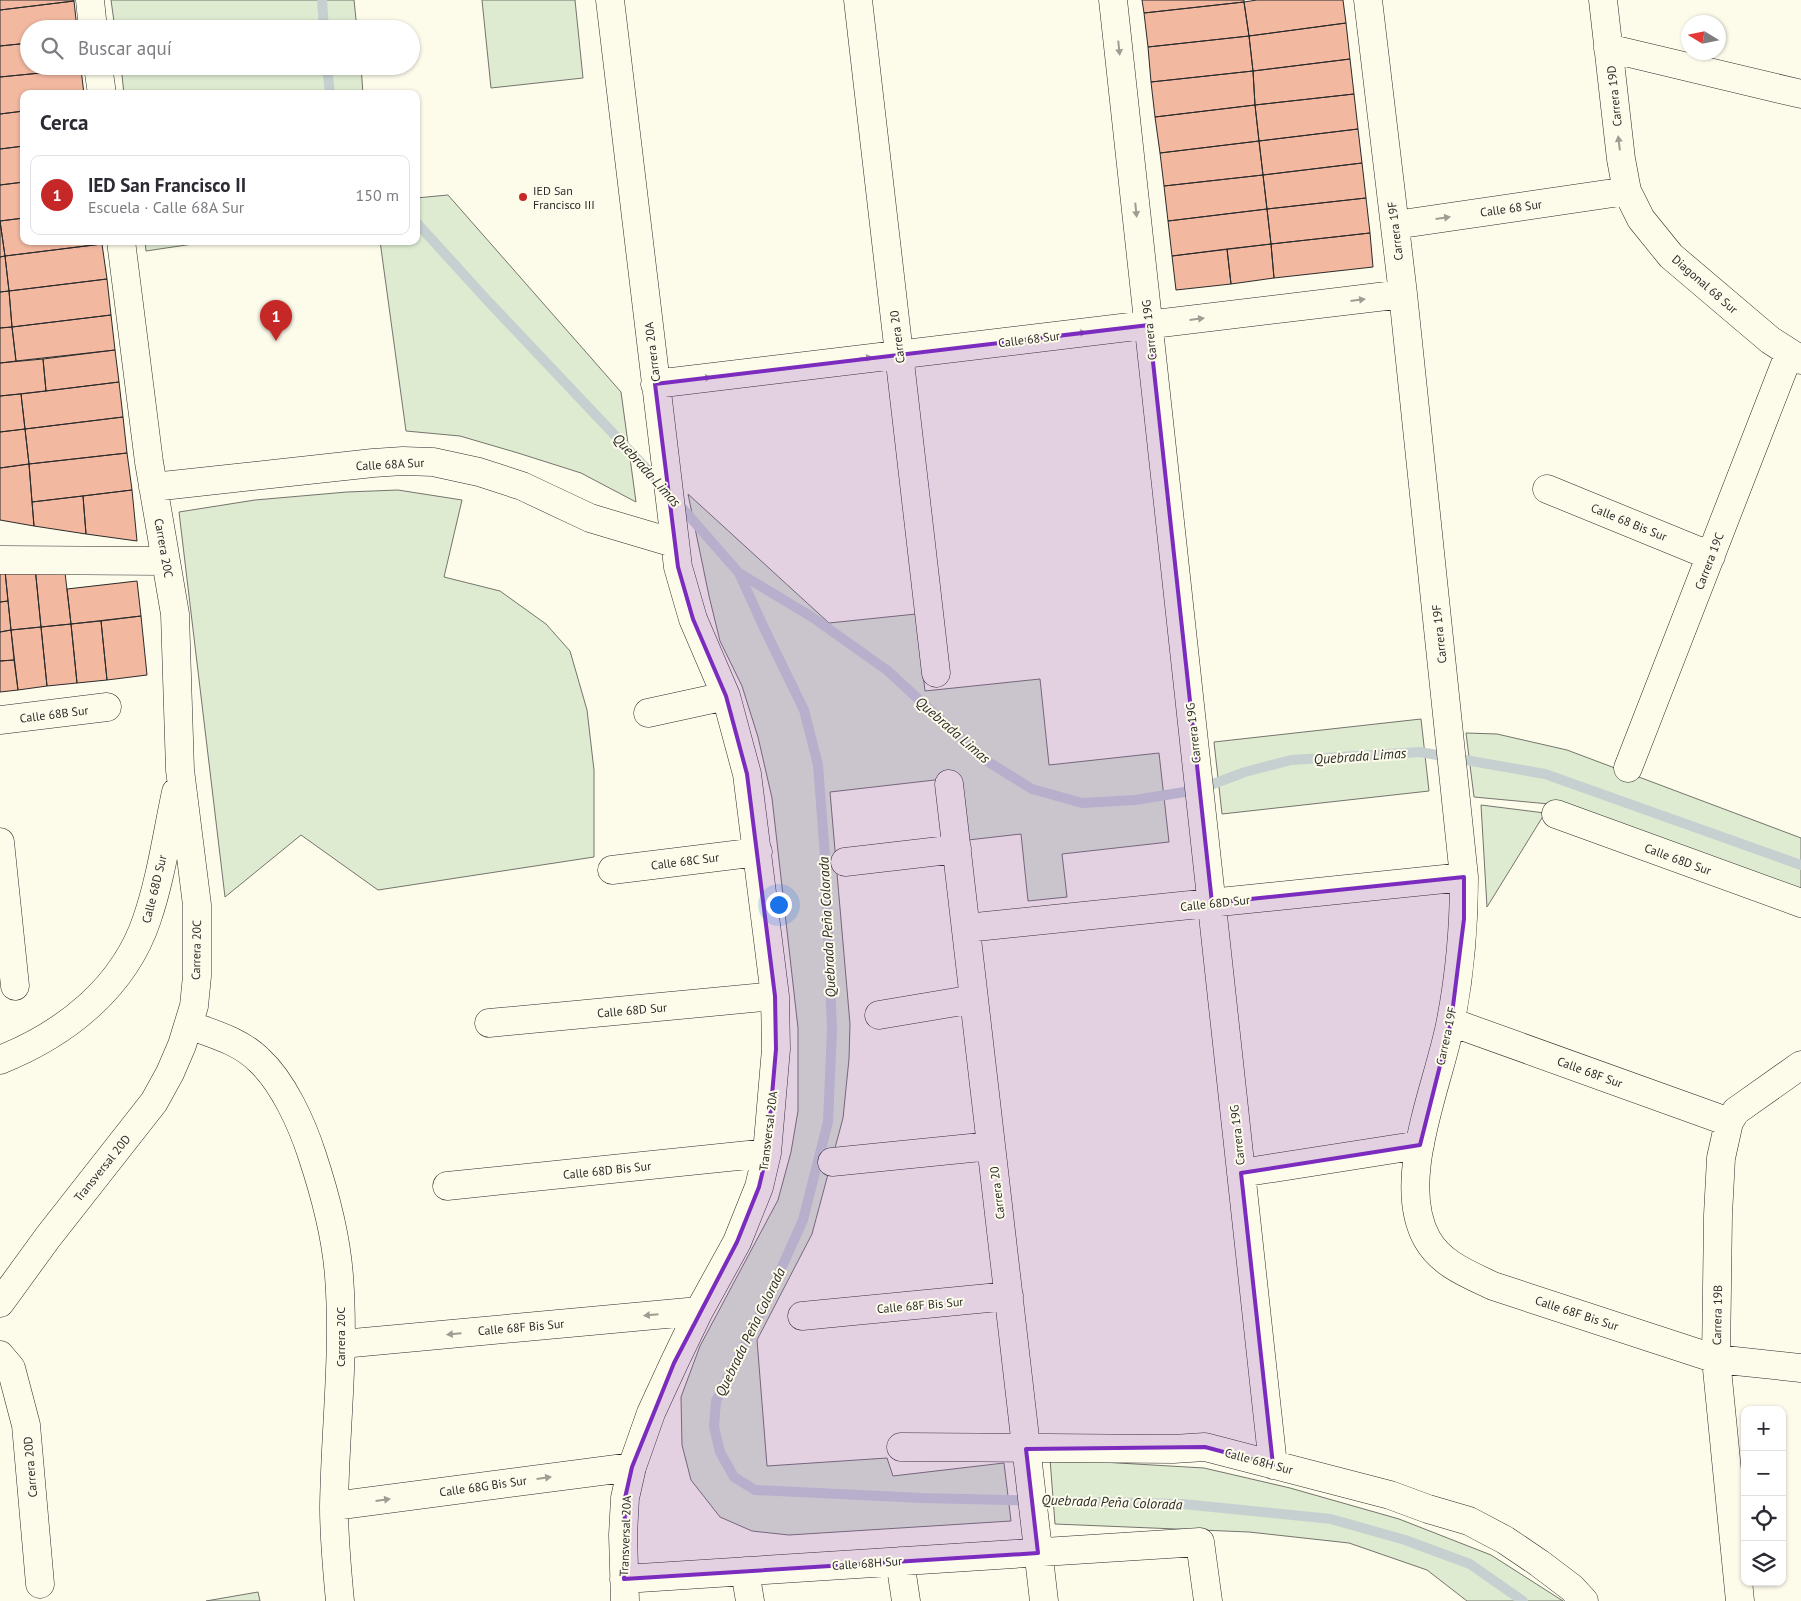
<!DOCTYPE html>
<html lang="es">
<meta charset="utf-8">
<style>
:root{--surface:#fff;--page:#f2f2f3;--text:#2b2b33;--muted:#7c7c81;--line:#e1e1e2;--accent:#c62828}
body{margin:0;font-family:"PT Sans",sans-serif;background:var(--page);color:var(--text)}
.controls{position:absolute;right:15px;bottom:15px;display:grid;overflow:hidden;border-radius:10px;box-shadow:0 1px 4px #0004}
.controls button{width:45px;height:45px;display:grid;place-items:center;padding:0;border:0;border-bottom:1px solid var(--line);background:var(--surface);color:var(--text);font:25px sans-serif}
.compass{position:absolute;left:1681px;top:15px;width:45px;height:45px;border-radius:50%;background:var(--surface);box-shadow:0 1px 4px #0004;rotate:280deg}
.you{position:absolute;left:778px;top:904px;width:18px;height:18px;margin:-12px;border:4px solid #fff;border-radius:50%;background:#1a73e8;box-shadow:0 0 0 8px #1a73e833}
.badge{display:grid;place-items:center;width:32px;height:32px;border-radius:50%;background:var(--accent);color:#fff;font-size:16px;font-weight:700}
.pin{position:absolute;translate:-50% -41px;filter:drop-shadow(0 1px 2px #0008)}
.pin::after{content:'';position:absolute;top:26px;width:18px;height:15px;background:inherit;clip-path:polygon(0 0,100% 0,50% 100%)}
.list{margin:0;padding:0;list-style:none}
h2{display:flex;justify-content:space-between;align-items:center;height:65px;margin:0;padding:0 20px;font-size:21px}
h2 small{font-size:16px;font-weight:400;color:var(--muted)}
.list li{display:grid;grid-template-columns:32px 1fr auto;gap:15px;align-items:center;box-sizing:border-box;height:80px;margin:0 10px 10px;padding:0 10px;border:1px solid var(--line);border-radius:10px}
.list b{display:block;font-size:19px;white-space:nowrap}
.list p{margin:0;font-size:16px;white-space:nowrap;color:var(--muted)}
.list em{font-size:16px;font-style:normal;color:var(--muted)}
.icon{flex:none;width:28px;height:28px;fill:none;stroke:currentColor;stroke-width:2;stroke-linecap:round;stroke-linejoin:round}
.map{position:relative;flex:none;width:1801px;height:1601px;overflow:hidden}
.search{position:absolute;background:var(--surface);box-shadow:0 1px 4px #0004;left:20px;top:20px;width:400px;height:55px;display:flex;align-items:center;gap:12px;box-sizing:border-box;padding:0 18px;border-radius:28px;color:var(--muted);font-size:19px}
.panel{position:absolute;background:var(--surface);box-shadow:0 1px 4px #0004;left:20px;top:90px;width:400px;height:155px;border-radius:10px}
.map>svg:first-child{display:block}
.green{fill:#deebd1;stroke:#74746e}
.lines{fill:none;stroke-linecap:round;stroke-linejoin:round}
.stream{stroke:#c7d0d0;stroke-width:10}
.building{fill:#f2b8a0;stroke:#2b2b2b}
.minor-casing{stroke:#2b2b2b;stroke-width:29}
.minor{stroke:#fdfbea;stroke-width:28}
.oneway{fill:#9e9d94}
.marked{fill:#7b2cbf;fill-opacity:0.2;stroke:#7b2cbf;stroke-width:4;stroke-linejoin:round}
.poi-dot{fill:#c62828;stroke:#fdfbea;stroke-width:2}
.labels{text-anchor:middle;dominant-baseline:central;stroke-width:4;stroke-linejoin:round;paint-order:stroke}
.street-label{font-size:12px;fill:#2b2b2b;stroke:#fdfbea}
.poi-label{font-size:12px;fill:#2b2b2b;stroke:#fdfbea;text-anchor:start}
.water-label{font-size:14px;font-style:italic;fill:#2b2b2b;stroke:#fdfbea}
</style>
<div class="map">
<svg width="1801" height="1601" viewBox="0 0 1801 1601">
<rect width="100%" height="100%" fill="#fdfbea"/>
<path class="green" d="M111,0H354L357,29H115Z
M482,0H575L583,78L491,88Z
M121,66H361L363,94H124Z
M448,195L621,392L636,502L581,473L518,453L460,436L406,431L380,241H416V198Z
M145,241H213L146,251Z
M398,490L462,500L444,577L500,591L546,624L570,651L587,710L594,770V857L378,890L301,835L225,897L179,512L255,500L347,492Z
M688,494L829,623L916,614L925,691L1040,679L1049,765L1159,753L1169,842L1062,854L1067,897L1028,901L1021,834L968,840L961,777L830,792L850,1024L849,1059L843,1118L812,1234L757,1340L767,1466L887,1458L893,1476L1004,1463L1011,1521L789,1535L752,1531L720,1517L691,1480L682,1445L681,1397L700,1346L778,1200L791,1152L798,1111V1028L772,798L758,737L742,686L720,641L709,596Z
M1421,719L1429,791L1222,814L1214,742Z
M1466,733L1497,734L1567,750L1801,838V892L1560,805L1474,797Z
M1481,805L1545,813L1487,907Z
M1050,1459L1204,1468L1290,1488L1399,1519L1491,1555L1563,1601H1467L1427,1570L1349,1543L1249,1532L1055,1524Z
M258,1592L260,1601H206Z"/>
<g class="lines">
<path class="stream" d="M322,0L324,29
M327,66L330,94
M416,222L486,299L661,484
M676,501L739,573L812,617L888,671L982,758L1032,789L1082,803L1135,800L1197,790L1245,772L1291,760L1420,752L1545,774L1801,865
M739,573L764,628L804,710L818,765L825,856L832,1030L828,1122L803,1220L767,1300L716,1401L714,1427L720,1452L734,1477L755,1490L922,1498L1183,1504L1331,1519L1405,1540L1470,1564L1523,1601"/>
</g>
<path class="building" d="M0,0H74V1L0,10Z
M1142,0H1244V2L1144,13Z
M1257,0H1343L1346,23L1249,36L1244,2Z
M74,1L77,29H29V43L0,46V10Z
M1244,2L1249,36L1148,47L1144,13Z
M1346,23L1350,59L1253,71L1249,36Z
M1249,36L1253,71L1151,82L1148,47Z
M29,43V66H81V69L0,77V46Z
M1350,59L1354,94L1255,105L1253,71Z
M81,69L84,94H24V111L0,114V77Z
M1253,71L1255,105L1155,117L1151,82Z
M1354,94L1358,129L1259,141L1255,105Z
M1255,105L1259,141L1160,153L1155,117Z
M24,111V146L0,149V114Z
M1358,129L1362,163L1263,175L1259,141Z
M1259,141L1263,175L1164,186L1160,153Z
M24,146V182L0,185V149Z
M1362,163L1366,198L1267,209L1263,175Z
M1263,175L1267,209L1168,221L1164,186Z
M24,182V218L0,221V185Z
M1366,198L1370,233L1271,244L1267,209Z
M1267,209L1271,244L1172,256L1168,221Z
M24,218V241H102V244L5,256L0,221Z
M0,221L5,256L0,257Z
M1370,233L1373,267L1274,278L1271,244Z
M102,244L107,279L9,291L5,256Z
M1271,244L1274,278L1231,284L1227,249Z
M1227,249L1231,284L1176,290L1172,256Z
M5,256L9,291L0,292V257Z
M107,279L111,315L12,327L9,291Z
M9,291L12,327L0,328V292Z
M111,315L115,350L16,361L12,327Z
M12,327L16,361L0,363V328Z
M115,350L119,382L46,391L43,359Z
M43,359L46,391L0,396V363Z
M119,382L123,417L25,429L21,394Z
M21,394L25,429L0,432V396Z
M123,417L127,453L29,464L25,429Z
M25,429L29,464L0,468V432Z
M127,453L132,490L32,502L29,464Z
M29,464L34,526L0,520V468Z
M132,490L137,541L86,534L83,496Z
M83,496L86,534L34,526L32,502Z
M64,564L71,624L41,627L35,567Z
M35,567L41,627L11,630L5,571Z
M0,571H5L8,601L0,602Z
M137,581L141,616L71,624L67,589Z
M8,601L11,630L0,632V602Z
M141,616L147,675L107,680L101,621Z
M101,621L107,680L77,683L71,624Z
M71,624L77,683L47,686L41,627Z
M41,627L47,686L18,690L11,630Z
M11,630L14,660L0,661V632Z
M14,660L18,690L0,692V661Z"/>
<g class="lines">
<g class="minor-casing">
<path id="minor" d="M90,0L93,29
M610,0L678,567L693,619L726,696L747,774L775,996L776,1049L767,1153L759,1187L737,1242L699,1311L674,1363L651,1413L632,1467L625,1498L623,1535L625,1601
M858,0L936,673
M1113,0L1273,1465
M1368,0L1403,294L1464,877C1464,925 1460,973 1451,1020C1440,1082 1394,1180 1427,1239C1441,1264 1468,1274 1493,1286L1716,1359L1801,1368
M1603,0L1621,159L1627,191L1641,219L1671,256L1770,340L1801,360
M1608,48L1801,94
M98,66L102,94
M1395,225L1627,191
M655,384L1403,294
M153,487L373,463L403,461L433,462L479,472L522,486L590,518L674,543
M1547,489L1711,556
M0,560L166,561
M648,713L726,696
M0,720L107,707
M1628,768L1789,354
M949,784L1044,1601
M1556,814L1801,903
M0,842L15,986
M845,862L957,849
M612,870L758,852
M966,928L1464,877
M879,1015L974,999
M1451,1022L1729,1122
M489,1023L775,996
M189,1025C213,1034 240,1041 259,1060C283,1082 302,1124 312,1155C325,1194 336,1235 339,1276C345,1353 335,1430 334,1507C334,1538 337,1570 340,1601
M0,1060C65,1034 124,988 147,919C161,878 167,834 176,792
M832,1162L991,1146
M1241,1173L1420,1145
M447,1186L767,1153
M0,1303L48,1237L154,1102L170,1073L182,1045L194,1006L197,976V905L180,770L175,614L149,462L121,241
M802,1316L1009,1296
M342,1344L699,1311
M0,1355L11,1368L26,1425L40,1584
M901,1447L1173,1449L1205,1447L1390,1495L1428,1509L1469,1521L1505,1540L1539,1563L1572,1588L1584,1601
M334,1506L632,1467
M900,1561L906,1601
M745,1571L750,1601
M624,1579L1200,1542L1208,1601
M1740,1601L1716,1359L1718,1215L1721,1158L1729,1122L1736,1111L1801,1065"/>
</g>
<use href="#minor" class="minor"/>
</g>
<defs><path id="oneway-solid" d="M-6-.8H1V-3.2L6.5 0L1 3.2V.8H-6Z" transform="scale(1.25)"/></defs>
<g class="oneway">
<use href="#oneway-solid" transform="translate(1119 48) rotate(84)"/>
<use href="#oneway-solid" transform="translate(1619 143) rotate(-97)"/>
<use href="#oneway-solid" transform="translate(1136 210) rotate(84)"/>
<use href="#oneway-solid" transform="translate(1443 218) rotate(-8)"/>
<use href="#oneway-solid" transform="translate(1358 300) rotate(-7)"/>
<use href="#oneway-solid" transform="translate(1197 319) rotate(-7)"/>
<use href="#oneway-solid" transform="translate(1079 333) rotate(-7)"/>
<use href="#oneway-solid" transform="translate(865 358) rotate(-7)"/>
<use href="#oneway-solid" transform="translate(704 378) rotate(-7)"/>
<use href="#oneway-solid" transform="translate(651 1315) rotate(175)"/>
<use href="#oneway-solid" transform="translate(454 1334) rotate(175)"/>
<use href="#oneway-solid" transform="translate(544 1478) rotate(-8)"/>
<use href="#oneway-solid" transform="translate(383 1500) rotate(-8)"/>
</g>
<path class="marked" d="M1149,325L1212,903L1464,877V919L1451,1022L1420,1145L1241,1173L1273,1465L1205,1447L1026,1449L1038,1553L624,1579L625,1498L632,1467L674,1363L737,1242L759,1187L767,1153L776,1049L775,996L747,774L726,696L693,619L678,567L655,384Z"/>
<circle class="poi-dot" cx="523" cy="197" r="5"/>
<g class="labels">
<g class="street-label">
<text transform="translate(1614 96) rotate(-96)">Carrera 19D</text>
<text transform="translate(1511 208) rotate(-8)">Calle 68 Sur</text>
<text transform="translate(1395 231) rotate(-97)">Carrera 19F</text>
<text transform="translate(1705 284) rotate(41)">Diagonal 68 Sur</text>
<text transform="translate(1149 330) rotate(-96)">Carrera 19G</text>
<text transform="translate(897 337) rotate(-97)">Carrera 20</text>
<text transform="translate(1029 339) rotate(-7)">Calle 68 Sur</text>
<text transform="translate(652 352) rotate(-97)">Carrera 20A</text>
<text transform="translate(390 464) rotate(-3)">Calle 68A Sur</text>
<text transform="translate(1629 522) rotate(22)">Calle 68 Bis Sur</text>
<text transform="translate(164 548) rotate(80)">Carrera 20C</text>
<text transform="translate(1709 561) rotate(-69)">Carrera 19C</text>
<text transform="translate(1439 634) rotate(-96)">Carrera 19F</text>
<text transform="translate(54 714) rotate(-7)">Calle 68B Sur</text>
<text transform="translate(1193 733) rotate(-96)">Carrera 19G</text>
<text transform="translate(1678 859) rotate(20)">Calle 68D Sur</text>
<text transform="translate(685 861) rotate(-7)">Calle 68C Sur</text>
<text transform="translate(154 889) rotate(-76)">Calle 68D Sur</text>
<text transform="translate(1215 903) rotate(-6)">Calle 68D Sur</text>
<text transform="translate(196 950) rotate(-89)">Carrera 20C</text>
<text transform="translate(632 1010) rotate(-5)">Calle 68D Sur</text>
<text transform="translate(1446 1036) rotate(-78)">Carrera 19F</text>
<text transform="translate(1590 1072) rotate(20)">Calle 68F Sur</text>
<text transform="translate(768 1131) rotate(-83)">Transversal 20A</text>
<text transform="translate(1237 1135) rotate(-96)">Carrera 19G</text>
<text transform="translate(102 1168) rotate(-51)">Transversal 20D</text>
<text transform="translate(607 1170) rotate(-6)">Calle 68D Bis Sur</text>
<text transform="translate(997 1193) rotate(-97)">Carrera 20</text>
<text transform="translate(920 1305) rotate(-5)">Calle 68F Bis Sur</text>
<text transform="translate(1577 1313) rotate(18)">Calle 68F Bis Sur</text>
<text transform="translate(1717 1315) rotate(-89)">Carrera 19B</text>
<text transform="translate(521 1327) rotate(-5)">Calle 68F Bis Sur</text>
<text transform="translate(340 1337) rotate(-90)">Carrera 20C</text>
<text transform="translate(1259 1461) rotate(15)">Calle 68H Sur</text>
<text transform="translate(30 1467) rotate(-95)">Carrera 20D</text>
<text transform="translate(483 1486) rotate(-8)">Calle 68G Bis Sur</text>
<text transform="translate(625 1536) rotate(-88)">Transversal 20A</text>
<text transform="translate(867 1563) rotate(-4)">Calle 68H Sur</text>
</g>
<g class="poi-label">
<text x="533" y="190">IED San<tspan x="533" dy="14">Francisco III</tspan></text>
</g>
<g class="water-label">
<text transform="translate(647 470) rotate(48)">Quebrada Limas</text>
<text transform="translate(953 730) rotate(41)">Quebrada Limas</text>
<text transform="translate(1360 756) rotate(-4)">Quebrada Limas</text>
<text transform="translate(827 927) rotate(-93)">Quebrada Peña Colorada</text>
<text transform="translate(750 1332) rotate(-64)">Quebrada Peña Colorada</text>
<text transform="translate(1112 1502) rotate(2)">Quebrada Peña Colorada</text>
</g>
</g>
</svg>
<div class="controls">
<button>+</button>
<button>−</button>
<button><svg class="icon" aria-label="locate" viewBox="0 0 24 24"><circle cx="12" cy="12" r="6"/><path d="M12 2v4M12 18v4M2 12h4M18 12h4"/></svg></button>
<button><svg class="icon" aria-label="layers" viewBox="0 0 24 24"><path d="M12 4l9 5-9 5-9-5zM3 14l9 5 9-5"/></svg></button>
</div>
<svg class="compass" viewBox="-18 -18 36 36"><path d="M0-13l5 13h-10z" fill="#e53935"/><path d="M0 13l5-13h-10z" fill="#7c7c81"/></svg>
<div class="you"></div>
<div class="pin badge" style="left:276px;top:341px">1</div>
<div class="search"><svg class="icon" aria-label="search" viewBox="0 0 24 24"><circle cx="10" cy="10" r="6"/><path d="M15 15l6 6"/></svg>Buscar aquí</div>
<section class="panel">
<h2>Cerca<small></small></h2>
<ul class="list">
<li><span class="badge">1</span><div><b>IED San Francisco II</b><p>Escuela · Calle 68A Sur</p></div><em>150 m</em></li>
</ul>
</section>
</div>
